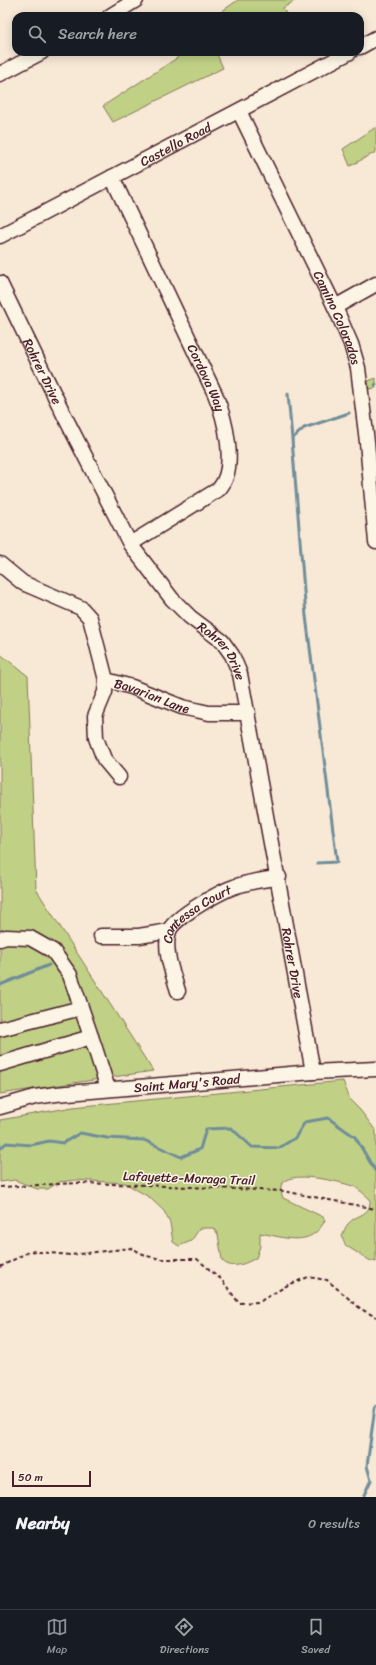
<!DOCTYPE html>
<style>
:root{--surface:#171b24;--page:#242831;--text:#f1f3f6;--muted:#9ea1a6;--line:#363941;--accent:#8c9099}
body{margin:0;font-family:Sriracha,sans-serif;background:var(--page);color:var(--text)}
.scale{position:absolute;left:12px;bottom:10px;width:79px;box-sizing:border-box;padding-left:4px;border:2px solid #4a1f2b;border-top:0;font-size:11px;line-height:14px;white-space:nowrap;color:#4a1f2b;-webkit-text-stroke:3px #fcf5e5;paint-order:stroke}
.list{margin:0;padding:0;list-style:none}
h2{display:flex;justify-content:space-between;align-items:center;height:52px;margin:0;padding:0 16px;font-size:17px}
h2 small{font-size:13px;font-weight:400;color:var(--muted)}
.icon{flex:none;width:22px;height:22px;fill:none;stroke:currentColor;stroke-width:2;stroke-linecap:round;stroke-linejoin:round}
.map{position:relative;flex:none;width:376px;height:1497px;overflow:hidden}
.search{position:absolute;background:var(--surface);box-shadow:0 2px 10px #0003;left:12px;right:12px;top:12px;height:44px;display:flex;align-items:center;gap:10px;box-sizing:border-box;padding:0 14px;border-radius:12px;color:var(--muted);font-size:15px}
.sheet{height:112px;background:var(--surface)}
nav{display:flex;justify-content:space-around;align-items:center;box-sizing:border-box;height:56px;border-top:1px solid var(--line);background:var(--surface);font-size:11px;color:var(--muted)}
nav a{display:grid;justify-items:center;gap:2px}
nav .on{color:var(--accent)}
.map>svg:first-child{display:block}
.green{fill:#c0d186;stroke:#857858}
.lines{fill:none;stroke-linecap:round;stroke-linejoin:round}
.stream{stroke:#6f8d99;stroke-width:3}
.minor-casing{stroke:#4a1f2b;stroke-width:17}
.path{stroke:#4a1f2b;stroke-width:2;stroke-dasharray:4 3;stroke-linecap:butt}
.minor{stroke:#fcf5e5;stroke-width:14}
.labels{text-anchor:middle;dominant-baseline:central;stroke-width:3;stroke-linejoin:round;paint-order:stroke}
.street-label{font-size:13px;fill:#4a1f2b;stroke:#fcf5e5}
</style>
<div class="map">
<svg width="376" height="1497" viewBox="0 0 376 1497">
<rect width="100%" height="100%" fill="#f8e9d6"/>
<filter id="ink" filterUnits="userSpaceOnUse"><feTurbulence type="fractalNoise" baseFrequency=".025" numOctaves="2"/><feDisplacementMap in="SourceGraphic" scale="8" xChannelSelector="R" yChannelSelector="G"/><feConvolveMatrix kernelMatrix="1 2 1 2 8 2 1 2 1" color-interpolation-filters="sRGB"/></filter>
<g filter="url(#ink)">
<path class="green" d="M238,0H296L283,8L287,16H215Z
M182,52H216L223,68L113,122L103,106L177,58Z
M376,127V152L350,166L343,149Z
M376,378V388L369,389L368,381Z
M0,654L28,676L36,889L153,1071L0,1094Z
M343,1081L350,1100L360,1110L376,1131V1262L369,1260L345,1245L342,1235C344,1232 345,1227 348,1224C357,1213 371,1217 370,1199C365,1195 360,1190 355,1187C343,1182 285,1168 281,1186C280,1189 282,1195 283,1198L323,1217L325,1220C311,1249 284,1237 260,1233V1246L256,1258C247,1263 230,1271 222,1260L218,1234L213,1228H200L191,1241L179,1246L173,1242L170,1223L164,1211L149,1197L125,1183L75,1180L59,1182L48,1189H37L15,1180L0,1182V1120L73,1107Z"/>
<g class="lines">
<path class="stream" d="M375,385L376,384
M288,394L292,439
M317,863L337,862L306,616L292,439L304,428L349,413
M0,985L49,965
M0,1149L6,1143L31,1145L49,1141L63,1143L80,1133L107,1138L144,1140L181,1157L200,1149L206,1129L231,1128L252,1147L279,1148L295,1138L305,1122L328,1118L355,1137L376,1172
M363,1497L371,1480L367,1466L375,1407L376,1406"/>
<g class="minor-casing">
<g id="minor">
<path d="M110,16L136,0"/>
<path d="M360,47L376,38"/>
<path d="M0,74L42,52"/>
<path id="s1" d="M239,111L335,307L351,344L358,368L367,442L376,542"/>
<path id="s2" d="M112,177L215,394C225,418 238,468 219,489L130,544"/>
<path id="s3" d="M0,236L350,52"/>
<path id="s4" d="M0,283L65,417L130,544L172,599L190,617L222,641L232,655L240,674L313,1072"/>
<path d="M335,307L376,284"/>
<path id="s5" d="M0,564L23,583L81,608L90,618L106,680L132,687L182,707L209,713H248"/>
<path d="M106,680L105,692L95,716L96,738L104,759L119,777"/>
<path d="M101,936H139L169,931"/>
<path d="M0,939L6,937L30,938L53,951L70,975L96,1051L108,1089"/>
<path id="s6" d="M178,991C173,974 163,950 169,931C174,917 224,889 240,885C252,881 266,880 279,877"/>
<path d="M0,1029L81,1008"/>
<path d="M0,1064L91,1037"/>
<path id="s7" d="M0,1107L35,1097L56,1094L313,1072L376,1069"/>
</g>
</g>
<path class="path" d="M0,1187L79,1183L144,1185L283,1191L376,1209
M0,1267L30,1251L70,1255L131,1248L147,1256L161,1259H197L221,1279L239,1303L259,1302L286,1286L308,1277L327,1280L361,1309L376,1317"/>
<use href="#minor" class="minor"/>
</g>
</g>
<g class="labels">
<g class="street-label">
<text stroke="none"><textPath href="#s3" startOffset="198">Castello Road</textPath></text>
<text stroke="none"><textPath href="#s1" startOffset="229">Camino Colorados</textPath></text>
<text stroke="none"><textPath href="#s4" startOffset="98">Rohrer Drive</textPath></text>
<text stroke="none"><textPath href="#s2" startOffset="222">Cordova Way</textPath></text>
<text stroke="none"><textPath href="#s4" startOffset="434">Rohrer Drive</textPath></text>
<text stroke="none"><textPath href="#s5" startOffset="219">Bavarian Lane</textPath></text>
<text stroke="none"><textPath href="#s6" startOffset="93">Contessa Court</textPath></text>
<text stroke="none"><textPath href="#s4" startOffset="758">Rohrer Drive</textPath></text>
<text stroke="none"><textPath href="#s7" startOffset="189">Saint Mary's Road</textPath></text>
<text transform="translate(189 1178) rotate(2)">Lafayette-Moraga Trail</text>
</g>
</g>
</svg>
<div class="scale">50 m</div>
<div class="search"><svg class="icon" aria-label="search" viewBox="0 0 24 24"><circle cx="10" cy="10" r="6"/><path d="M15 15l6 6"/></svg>Search here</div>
</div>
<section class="sheet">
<h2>Nearby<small>0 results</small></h2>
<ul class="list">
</ul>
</section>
<nav>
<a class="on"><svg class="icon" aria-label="map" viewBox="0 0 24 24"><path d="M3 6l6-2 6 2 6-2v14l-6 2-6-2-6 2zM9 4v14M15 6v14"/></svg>Map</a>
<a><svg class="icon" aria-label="directions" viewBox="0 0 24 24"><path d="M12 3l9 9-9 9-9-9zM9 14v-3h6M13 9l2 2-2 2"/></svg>Directions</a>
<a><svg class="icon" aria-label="saved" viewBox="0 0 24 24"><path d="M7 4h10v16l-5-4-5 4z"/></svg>Saved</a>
</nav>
